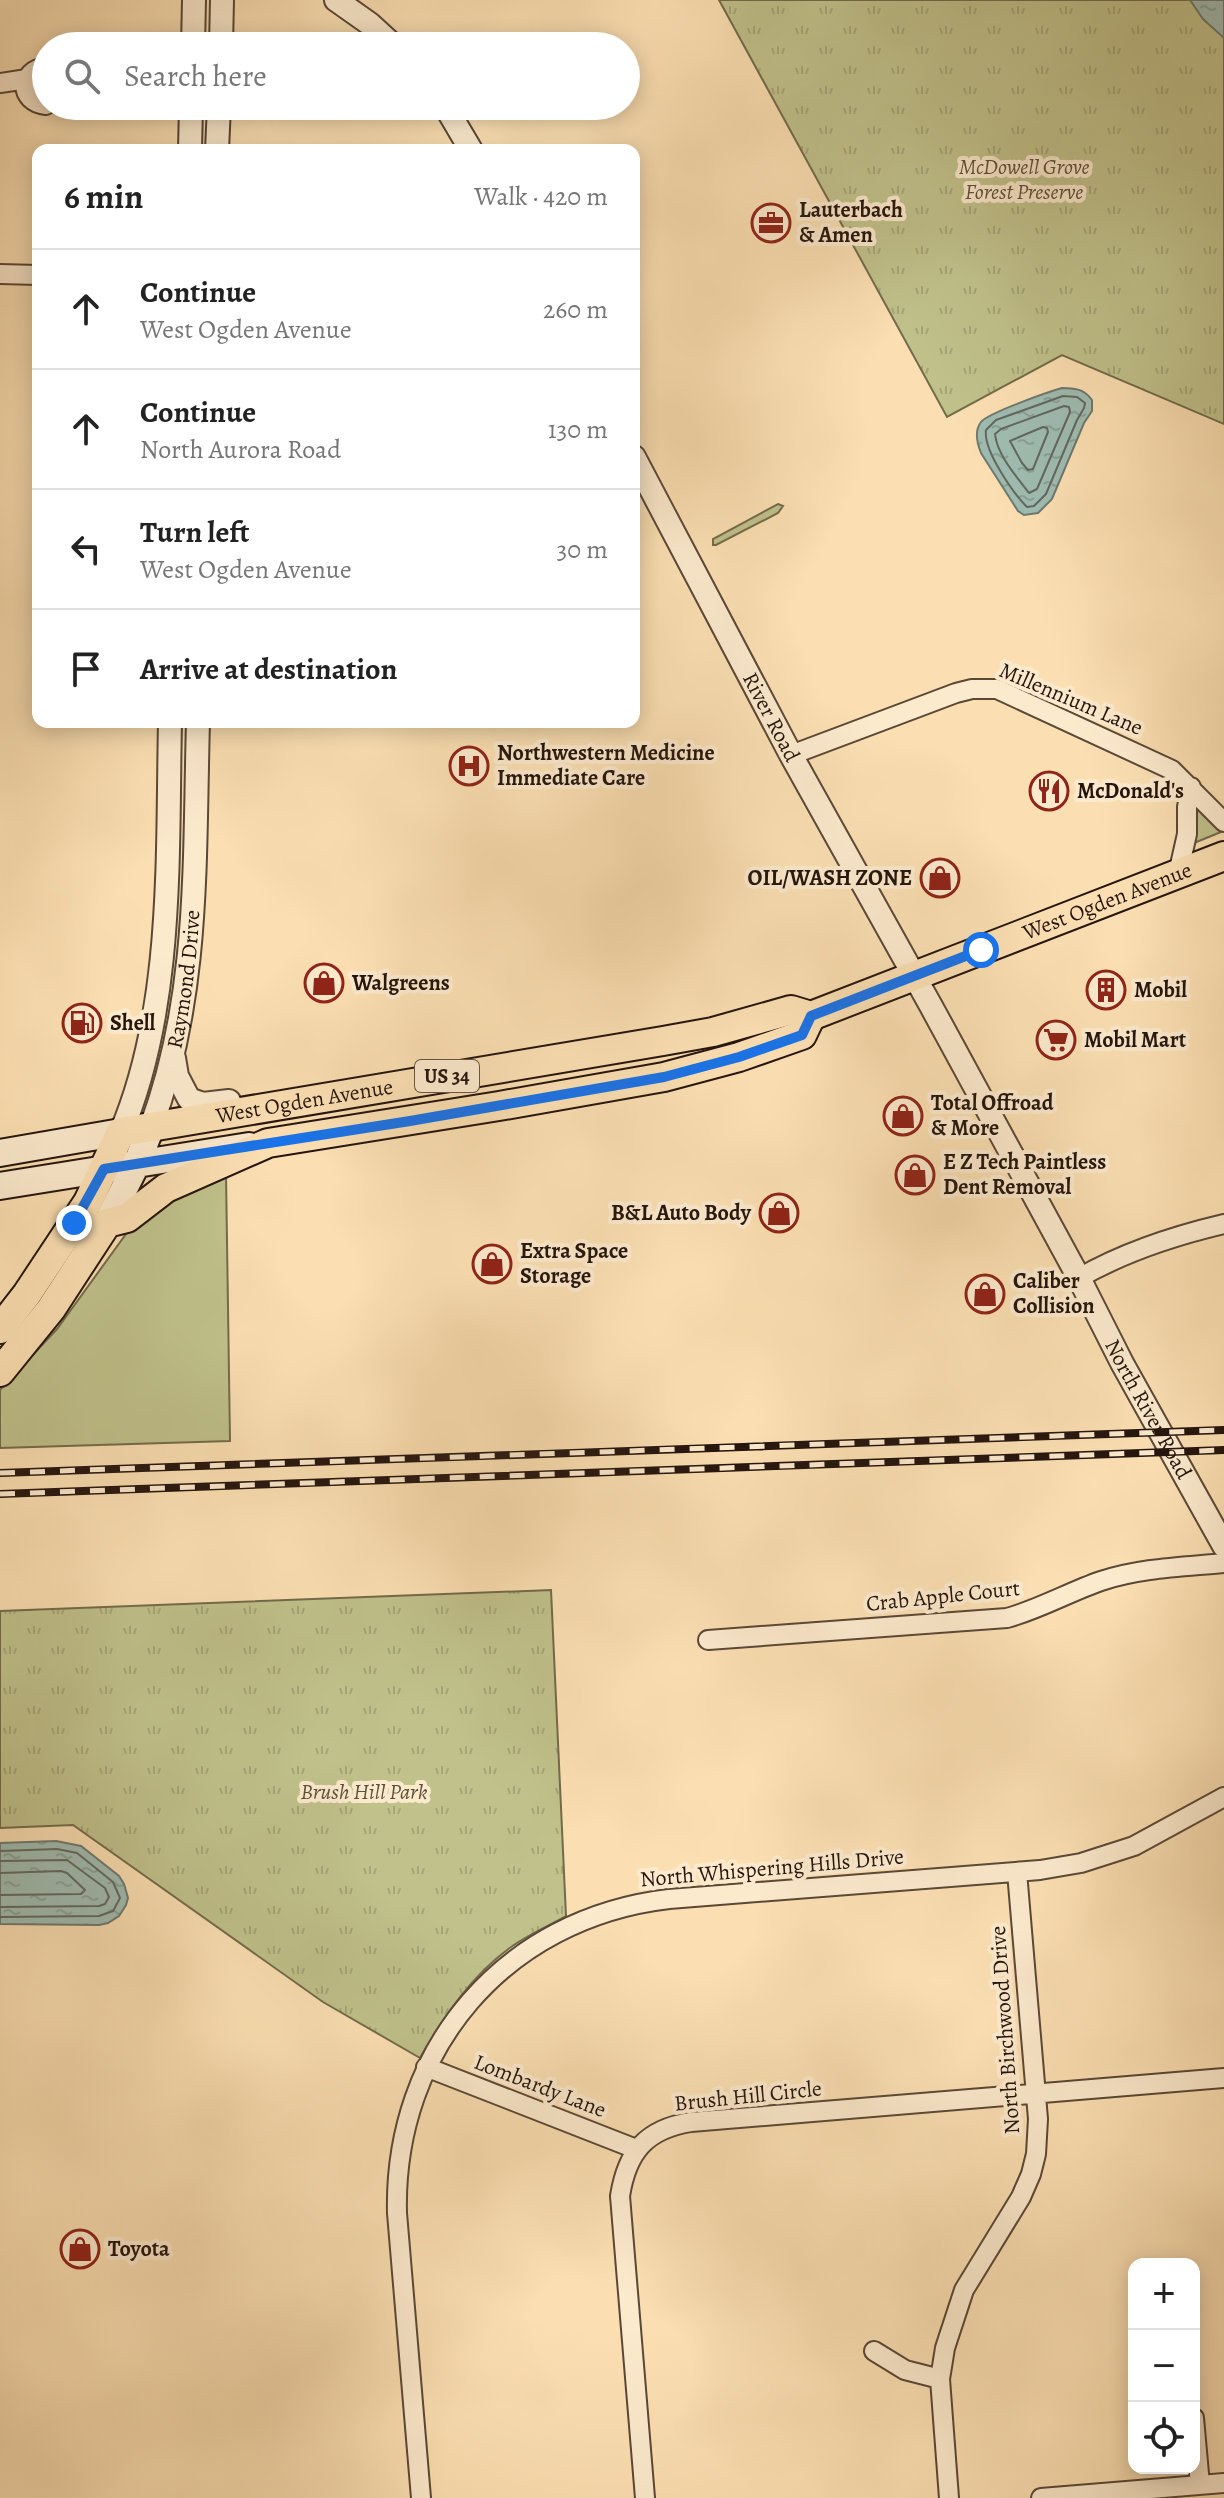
<!DOCTYPE html>
<meta charset="utf-8">
<style>
:root{--surface:#fff;--page:#f2f2f2;--text:#222;--muted:#767676;--line:#e0e0e0}
body{margin:0;font-family:Alegreya,serif;background:var(--page);color:var(--text)}
.controls{position:absolute;right:24px;bottom:24px;display:grid;overflow:hidden;border-radius:16px;box-shadow:0 4px 20px #0003}
.controls button{width:72px;height:72px;display:grid;place-items:center;padding:0;border:0;border-bottom:2px solid var(--line);background:var(--surface);color:var(--text);font:40px sans-serif}
.stop{position:absolute;width:24px;height:24px;margin:-18px;border:6px solid #1a73e8;border-radius:50%;background:#fff}
.stop.end{background:#1a73e8;border-color:#fff;box-shadow:0 2px 8px #0008}
.list{margin:0;padding:0;list-style:none}
h2{display:flex;justify-content:space-between;align-items:center;height:104px;margin:0;padding:0 32px;font-size:34px}
h2 small{font-size:26px;font-weight:400;color:var(--muted)}
.list li{display:grid;grid-template-columns:52px 1fr auto;gap:24px;align-items:center;box-sizing:border-box;height:120px;padding:0 32px;border-top:2px solid var(--line)}
.list b{display:block;font-size:30px;white-space:nowrap}
.list p{margin:0;font-size:26px;white-space:nowrap;color:var(--muted)}
.list em{font-size:26px;font-style:normal;color:var(--muted)}
.icon{flex:none;width:44px;height:44px;fill:none;stroke:currentColor;stroke-width:2;stroke-linecap:round;stroke-linejoin:round}
.map{position:relative;flex:none;width:1224px;height:2498px;overflow:hidden}
.search{position:absolute;background:var(--surface);box-shadow:0 4px 20px #0003;left:32px;top:32px;width:608px;height:88px;display:flex;align-items:center;gap:20px;box-sizing:border-box;padding:0 28px;border-radius:44px;color:var(--muted);font-size:30px}
.panel{position:absolute;background:var(--surface);box-shadow:0 4px 20px #0003;left:32px;top:144px;width:608px;height:584px;border-radius:16px}
.map>svg:first-child{display:block}
.grass{fill:#c0c18b;stroke:#726b4c;stroke-width:2}
.park{fill:url(#park-tufts);stroke:#726b4c;stroke-width:2}
.water{fill:url(#water-ripples);stroke:#6e7970;stroke-width:2}
.lines{fill:none;stroke-linecap:round;stroke-linejoin:round}
.shore{stroke:#626860;stroke-width:2}
.minor-casing{stroke:#5a4837;stroke-width:22}
.tertiary-casing{stroke:#5a4837;stroke-width:26}
.secondary-casing{stroke:#25150e;stroke-width:30}
.primary-casing{stroke:#25150e;stroke-width:32}
.minor{stroke:#fceacd;stroke-width:18}
.tertiary{stroke:#fceacd;stroke-width:22}
.secondary{stroke:#fceacd;stroke-width:26}
.primary{stroke:#fbdfb2;stroke-width:28}
.rail-casing{stroke:#25150e;stroke-width:8}
.rail{stroke:#fceacd;stroke-width:5;stroke-dasharray:15;stroke-linecap:butt}
.route{stroke:#1a73e8;stroke-width:10}
.labels{text-anchor:middle;dominant-baseline:central;stroke-width:8;stroke-linejoin:round;paint-order:stroke}
.shield{fill:#fceacd;stroke:#665547;stroke-width:2}
.shield-label{font-size:20px;font-weight:bold;fill:#25150e}
.park-label{font-size:22px;font-style:italic;fill:#5b513a;stroke:#fceacd}
.poi-label{font-size:22px;font-weight:bold;fill:#25150e;stroke:#fceacd;text-anchor:start}
.street-label{font-size:22px;fill:#25150e;stroke:#fceacd}
</style>
<div class="map">
<svg width="1224" height="2498" viewBox="0 0 1224 2498">
<defs>
<pattern id="park-tufts" width="24" height="20" patternUnits="userSpaceOnUse" patternTransform="scale(2)"><rect width="24" height="20" fill="#c0c18b"/><path d="M3 7l-1-3M5 7V3M7 7l1-3M15 17l-1-3M17 17v-4M19 17l1-3" fill="none" stroke="#a5a577"/></pattern>
<pattern id="water-ripples" width="26" height="14" patternUnits="userSpaceOnUse" patternTransform="scale(2)"><rect width="26" height="14" fill="#9fbcb1"/><path d="M2 4q2-2 4 0t4 0M15 11q2-2 4 0t4 0" fill="none" stroke="#89a197"/></pattern>
</defs>
<rect width="100%" height="100%" fill="#fbdfb2"/>
<filter id="stains"><feTurbulence type="fractalNoise" baseFrequency=".0025" numOctaves="4"/><feColorMatrix values="0 0 0 0 .2 0 0 0 0 .09 0 0 0 0 .02 0 0 0 .5 -.17"/></filter>
<radialGradient id="worn" r=".72"><stop offset=".6" stop-color="#630" stop-opacity="0"/><stop offset="1" stop-color="#630" stop-opacity=".3"/></radialGradient>
<path class="grass" d="M778,504L783,506L778,513L716,545H713V539Z
M1190,799L1221,829V832L1194,843Z
M226,1174L230,1441L0,1448V1390L57,1329L134,1223L150,1209Z"/>
<path class="park" d="M719,0H1224V424L1062,355L947,417Z
M551,1590L566,1916C548,1926 528,1935 511,1947C472,1975 444,2016 420,2058L323,2002L73,1825L0,1828V1611Z"/>
<path class="water" d="M1190,0H1224V38L1203,19Z
M1062,388C1076,389 1083,388 1092,400V411L1084,423L1052,499L1038,513L1024,515L1018,511L981,453C977,443 974,431 981,422C988,413 1048,392 1062,388Z
M56,1841L81,1846L119,1876L124,1884L128,1898L126,1905L119,1916L108,1923L99,1925L0,1924V1843Z"/>
<g class="lines">
<path class="shore" d="M1063,396L1077,397L1085,403L1084,408L1077,420L1046,494L1034,506L1027,507C1013,493 983,450 986,430L996,420Z
M1064,406L1069,407L1070,412L1037,489L1029,493C1017,477 997,455 995,434L1001,429Z
M1043,427L1047,428L1048,432L1033,469L1028,470L1022,463L1010,441Z
M0,1851L57,1849L77,1853L113,1882L120,1898L113,1911L99,1916L0,1917
M0,1861L67,1860L105,1888L109,1897L105,1904L99,1906L0,1907
M0,1873L61,1871L67,1873L85,1890L81,1894L0,1895"/>
<g class="minor-casing">
<path id="minor" d="M46,67C19,70 18,102 46,105
M0,83L27,79
M0,274L38,275
M791,755L956,693L972,689H997L1172,770L1224,822
M1178,874L1187,834V807L1191,787
M1079,1278C1124,1252 1173,1236 1224,1224
M708,1640L1007,1618C1040,1609 1069,1592 1101,1581C1140,1568 1182,1567 1224,1563
M426,2067L636,2149
M874,2351L905,2370L940,2379
M1194,2418L1200,2485
M421,2498L397,2213C393,2049 505,1918 669,1899L1040,1870L1081,1863L1134,1846L1224,1797
M645,2498L620,2196C627,2152 646,2129 691,2122L1224,2078
M949,2498L940,2379L945,2348L964,2290L1021,2197L1031,2174L1036,2154L1038,2119L1017,1872
M1041,2498L1224,2483"/>
</g>
<g class="tertiary-casing">
<g id="tertiary">
<path d="M336,0L370,24L394,46"/>
<path d="M193,46L194,0"/>
<path d="M221,46L222,0"/>
<path d="M445,106L471,150"/>
<path d="M190,150L191,106"/>
<path d="M217,150L219,106"/>
<path id="s1" d="M634,457L791,755L931,1006L1079,1278L1122,1363L1224,1546"/>
<path d="M174,1058L177,1076L189,1099L203,1104L229,1101"/>
<path id="s2" d="M151,1127C200,995 194,860 198,722"/>
<path d="M121,1132C174,1007 167,856 170,722"/>
</g>
</g>
<g class="secondary-casing">
<path id="secondary" d="M0,1153L121,1132
M0,1186L249,1146
M107,1223L137,1163L151,1127"/>
</g>
<g class="primary-casing">
<g id="primary">
<path id="s3" d="M0,1329L27,1294L88,1202L121,1132L663,1041L713,1032L791,1010L811,1016L1224,856"/>
<path d="M0,1372L51,1309L107,1223L127,1218L166,1188L268,1143L499,1106L664,1077L739,1057L802,1035L811,1016"/>
</g>
</g>
<use href="#minor" class="minor"/>
<use href="#tertiary" class="tertiary"/>
<use href="#secondary" class="secondary"/>
<use href="#primary" class="primary"/>
<g class="rail-casing">
<path id="rail" d="M0,1473L1224,1430
M0,1494L1224,1450"/>
</g>
<use href="#rail" class="rail"/>
</g>
<g class="lines">
<path class="route" d="M74,1223L104,1169L410,1121L664,1077L739,1057L802,1035L811,1016L981,950"/>
</g>
<defs>
<g id="office-ring" transform="scale(2)"><circle r="9.5" fill="#fceacd" stroke="#8f2418" stroke-width="1.5"/><path d="M-6-3h4V-5.5h4V-3h4V5H-6ZM-1-4.5V-3h2v-1.5ZM-6 0V1H6V0Z" fill="#8f2418"/></g>
<g id="hospital-ring" transform="scale(2)"><circle r="9.5" fill="#fceacd" stroke="#8f2418" stroke-width="1.5"/><path d="M-5-5h3v3.5h4V-5h3V5h-3V1.5h-4V5h-3Z" fill="#8f2418"/></g>
<g id="restaurant-ring" transform="scale(2)"><circle r="9.5" fill="#fceacd" stroke="#8f2418" stroke-width="1.5"/><path d="M-5-6h1v4h1v-4h1v4h1v-4h1v5L-1.5 .5V6h-2V.5L-5-1ZM5-6V6H3V1.5H1.5Q1.5-4 5-6Z" fill="#8f2418"/></g>
<g id="shop-ring" transform="scale(2)"><circle r="9.5" fill="#fceacd" stroke="#8f2418" stroke-width="1.5"/><path d="M-5-2.5h2.3a2.7 3.5 0 0 1 5.4 0H5L5.5 6h-11ZM-1.5-2.5h3a1.5 2.3 0 0 0-3 0Z" fill="#8f2418"/></g>
<g id="building-ring" transform="scale(2)"><circle r="9.5" fill="#fceacd" stroke="#8f2418" stroke-width="1.5"/><path d="M-4-6H4V6H1V3H-1V6H-4ZM-2.5-4.3h1.7v1.8h-1.7ZM.8-4.3h1.7v1.8H.8ZM-2.5-1h1.7V.8h-1.7ZM.8-1h1.7V.8H.8Z" fill="#8f2418"/></g>
<g id="fuel-ring" transform="scale(2)"><circle r="9.5" fill="#fceacd" stroke="#8f2418" stroke-width="1.5"/><path d="M-5.5-6h7V0h2V4h1.3V-2.5L3-4.5l.8-.8L6-3V5H2.5V1h-1V6h-7ZM-4.2-4.7v3.2H.2V-4.7Z" fill="#8f2418"/></g>
<g id="supermarket-ring" transform="scale(2)"><circle r="9.5" fill="#fceacd" stroke="#8f2418" stroke-width="1.5"/><path d="M-6-5.5h2.5l.6 2H6L4.5 2H-2.5L-4.4-4H-6ZM-1.5 3.2a1.3 1.3 0 1 0 .1 0ZM3 3.2a1.3 1.3 0 1 0 .1 0Z" fill="#8f2418"/></g>
</defs>
<g fill-rule="evenodd">
<use href="#office-ring" x="771" y="223"/>
<use href="#hospital-ring" x="469" y="766"/>
<use href="#restaurant-ring" x="1049" y="791"/>
<use href="#shop-ring" x="940" y="878"/>
<use href="#shop-ring" x="324" y="983"/>
<use href="#building-ring" x="1106" y="990"/>
<use href="#fuel-ring" x="82" y="1023"/>
<use href="#supermarket-ring" x="1056" y="1040"/>
<use href="#shop-ring" x="903" y="1116"/>
<use href="#shop-ring" x="915" y="1175"/>
<use href="#shop-ring" x="779" y="1213"/>
<use href="#shop-ring" x="492" y="1264"/>
<use href="#shop-ring" x="985" y="1294"/>
<use href="#shop-ring" x="80" y="2249"/>
</g>
<g class="labels">
<rect class="shield" x="415" y="1060" width="64" height="32" rx="6"/>
<g class="shield-label">
<text x="447" y="1076">US 34</text>
</g>
<g class="park-label">
<text x="1024" y="167">McDowell Grove<tspan x="1024" dy="25">Forest Preserve</tspan></text>
<text x="364" y="1792">Brush Hill Park</text>
</g>
<g class="poi-label">
<text x="799" y="210">Lauterbach<tspan x="799" dy="25">&amp; Amen</tspan></text>
<text x="497" y="753">Northwestern Medicine<tspan x="497" dy="25">Immediate Care</tspan></text>
<text x="1077" y="791">McDonald's</text>
<text x="912" y="878" text-anchor="end">OIL/WASH ZONE</text>
<text x="352" y="983">Walgreens</text>
<text x="1134" y="990">Mobil</text>
<text x="110" y="1023">Shell</text>
<text x="1084" y="1040">Mobil Mart</text>
<text x="931" y="1103">Total Offroad<tspan x="931" dy="25">&amp; More</tspan></text>
<text x="943" y="1162">E Z Tech Paintless<tspan x="943" dy="25">Dent Removal</tspan></text>
<text x="751" y="1213" text-anchor="end">B&amp;L Auto Body</text>
<text x="520" y="1251">Extra Space<tspan x="520" dy="25">Storage</tspan></text>
<text x="1013" y="1281">Caliber<tspan x="1013" dy="25">Collision</tspan></text>
<text x="108" y="2249">Toyota</text>
</g>
<g class="street-label">
<text transform="translate(1071 699) rotate(23)">Millennium Lane</text>
<text stroke="none"><textPath href="#s1" startOffset="294">River Road</textPath></text>
<text stroke="none"><textPath href="#s3" startOffset="1252">West Ogden Avenue</textPath></text>
<text stroke="none"><textPath href="#s2" startOffset="152">Raymond Drive</textPath></text>
<text stroke="none"><textPath href="#s3" startOffset="418">West Ogden Avenue</textPath></text>
<text stroke="none"><textPath href="#s1" startOffset="1082">North River Road</textPath></text>
<text transform="translate(943 1596) rotate(-6)">Crab Apple Court</text>
<text transform="translate(772 1868) rotate(-5)">North Whispering Hills Drive</text>
<text transform="translate(1005 2030) rotate(-94)">North Birchwood Drive</text>
<text transform="translate(540 2086) rotate(21)">Lombardy Lane</text>
<text transform="translate(748 2096) rotate(-6)">Brush Hill Circle</text>
</g>
</g>
<rect width="100%" height="100%" filter="url(#stains)"/>
<rect width="100%" height="100%" fill="url(#worn)"/>
</svg>
<div class="controls">
<button>+</button>
<button>−</button>
<button><svg class="icon" aria-label="locate" viewBox="0 0 24 24"><circle cx="12" cy="12" r="6"/><path d="M12 2v4M12 18v4M2 12h4M18 12h4"/></svg></button>
</div>
<div class="stop" style="left:981px;top:950px"></div>
<div class="stop end" style="left:74px;top:1223px"></div>
<div class="search"><svg class="icon" aria-label="search" viewBox="0 0 24 24"><circle cx="10" cy="10" r="6"/><path d="M15 15l6 6"/></svg>Search here</div>
<section class="panel">
<h2>6 min<small>Walk · 420 m</small></h2>
<ul class="list">
<li><svg class="icon" aria-label="ahead" viewBox="0 0 24 24"><path d="M12 20V5M6 11l6-6 6 6"/></svg><div><b>Continue</b><p>West Ogden Avenue</p></div><em>260 m</em></li>
<li><svg class="icon" aria-label="ahead" viewBox="0 0 24 24"><path d="M12 20V5M6 11l6-6 6 6"/></svg><div><b>Continue</b><p>North Aurora Road</p></div><em>130 m</em></li>
<li><svg class="icon" aria-label="left" viewBox="0 0 24 24"><path d="M17 20v-9H6M10 6l-5 5 5 5"/></svg><div><b>Turn left</b><p>West Ogden Avenue</p></div><em>30 m</em></li>
<li><svg class="icon" aria-label="arrive" viewBox="0 0 24 24"><path d="M6 21V4h12l-3 4 3 4H6"/></svg><div><b>Arrive at destination</b></div></li>
</ul>
</section>
</div>
